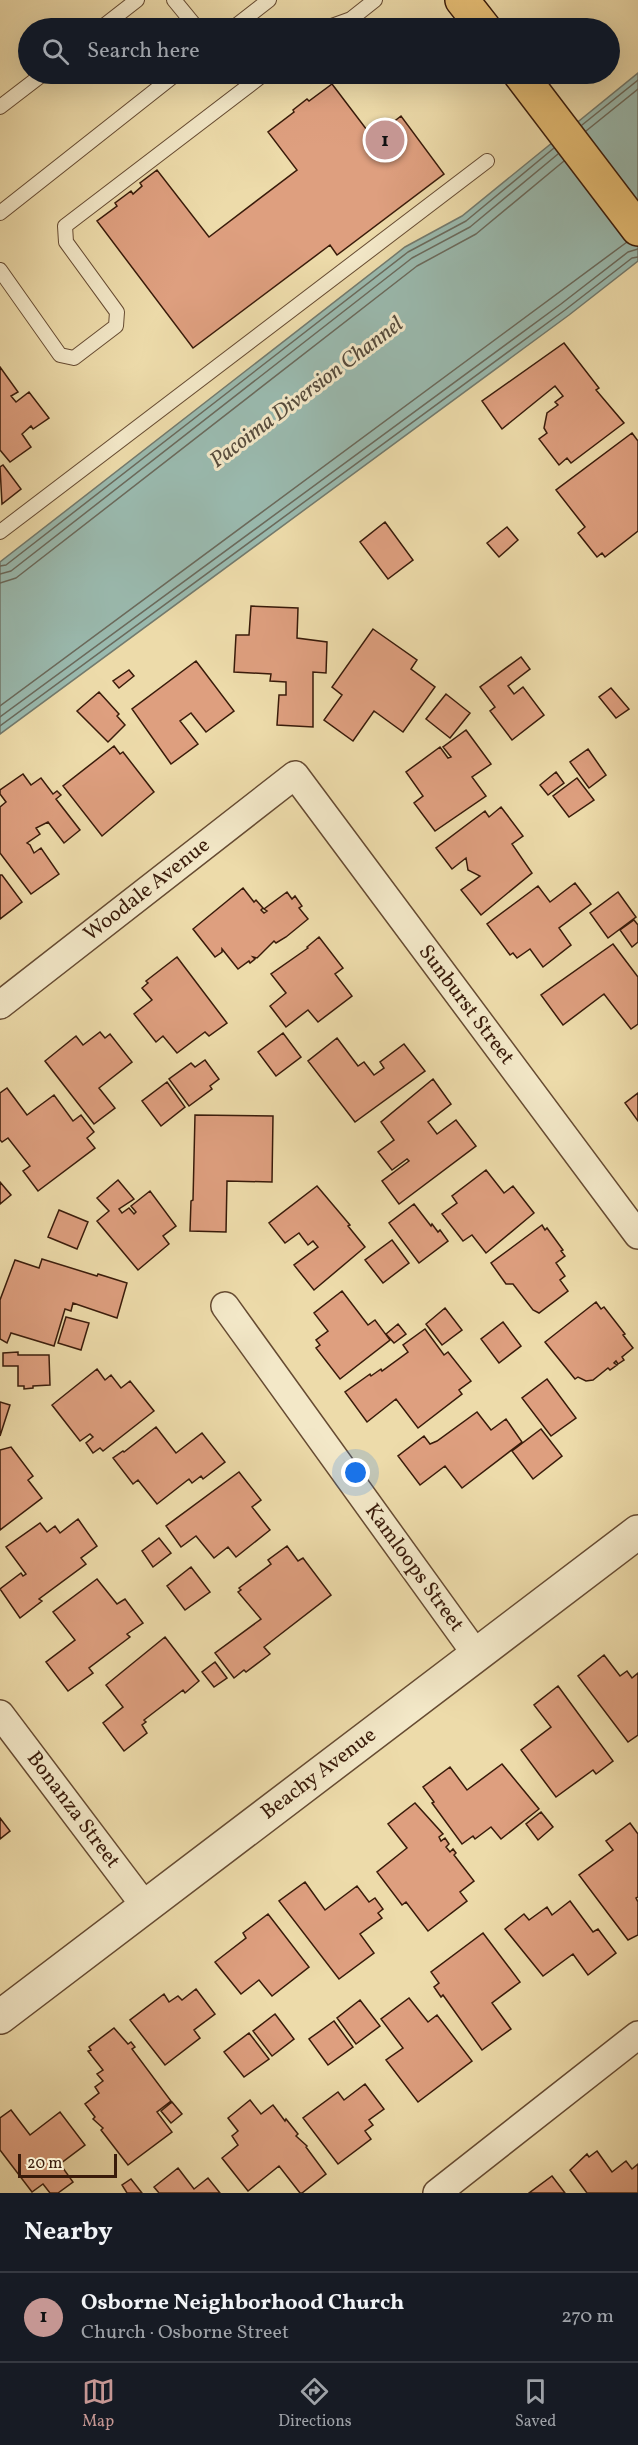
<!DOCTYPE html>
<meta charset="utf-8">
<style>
:root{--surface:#171b24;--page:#20242c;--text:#f1f3f6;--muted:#9ea1a6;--line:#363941;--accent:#c59692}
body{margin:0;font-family:Vollkorn,serif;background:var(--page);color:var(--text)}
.scale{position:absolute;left:18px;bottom:15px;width:99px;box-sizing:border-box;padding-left:6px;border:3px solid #391b0a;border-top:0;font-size:16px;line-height:21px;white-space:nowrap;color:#391b0a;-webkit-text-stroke:4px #f3e8c8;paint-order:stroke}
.you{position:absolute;left:356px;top:1473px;width:21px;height:21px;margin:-15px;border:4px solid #fff;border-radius:50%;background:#1a73e8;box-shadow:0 0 0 9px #1a73e833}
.badge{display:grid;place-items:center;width:39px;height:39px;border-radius:50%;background:var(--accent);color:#111;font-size:20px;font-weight:700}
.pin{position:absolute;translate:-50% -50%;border:3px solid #fff;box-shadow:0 2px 6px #0006}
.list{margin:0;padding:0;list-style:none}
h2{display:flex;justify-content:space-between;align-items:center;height:78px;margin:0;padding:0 24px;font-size:26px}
h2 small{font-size:20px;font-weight:400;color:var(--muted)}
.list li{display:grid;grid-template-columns:39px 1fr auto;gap:18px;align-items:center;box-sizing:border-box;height:90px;padding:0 24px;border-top:2px solid var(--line)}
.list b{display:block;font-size:22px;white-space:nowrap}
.list p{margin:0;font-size:20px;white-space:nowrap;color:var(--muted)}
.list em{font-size:20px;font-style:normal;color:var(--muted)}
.icon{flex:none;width:33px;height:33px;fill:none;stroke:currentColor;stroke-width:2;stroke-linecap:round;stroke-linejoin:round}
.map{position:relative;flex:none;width:638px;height:2193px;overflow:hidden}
.search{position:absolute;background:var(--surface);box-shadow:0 6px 24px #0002;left:18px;right:18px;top:18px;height:66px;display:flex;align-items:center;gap:15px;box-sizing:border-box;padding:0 21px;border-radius:33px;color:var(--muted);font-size:22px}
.sheet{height:168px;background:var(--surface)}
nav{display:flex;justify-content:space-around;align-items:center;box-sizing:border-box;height:84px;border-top:2px solid var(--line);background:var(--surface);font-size:16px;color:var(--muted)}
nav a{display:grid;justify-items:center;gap:3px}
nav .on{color:var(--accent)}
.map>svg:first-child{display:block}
.water{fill:#9abaaf;stroke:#737a6d;stroke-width:1.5}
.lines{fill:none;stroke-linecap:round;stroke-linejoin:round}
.shore{stroke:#6a6a5c;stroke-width:1.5}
.building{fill:#de9f7f;stroke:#391b0a;stroke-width:1.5}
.service-casing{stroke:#664b32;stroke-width:16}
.minor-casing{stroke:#664b32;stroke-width:30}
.tertiary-casing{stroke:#664b32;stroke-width:36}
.primary-casing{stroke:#391b0a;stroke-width:36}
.service{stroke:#f3e8c8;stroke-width:14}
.minor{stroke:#f3e8c8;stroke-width:27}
.tertiary{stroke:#f3e8c8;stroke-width:33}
.primary{stroke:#e6be75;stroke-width:33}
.labels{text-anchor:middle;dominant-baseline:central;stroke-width:6;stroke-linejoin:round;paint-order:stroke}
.street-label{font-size:21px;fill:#391b0a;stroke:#f3e8c8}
.water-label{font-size:22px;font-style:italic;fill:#564b3c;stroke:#f3e8c8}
</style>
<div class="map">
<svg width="638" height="2193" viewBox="0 0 638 2193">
<rect width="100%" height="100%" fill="#eddbaa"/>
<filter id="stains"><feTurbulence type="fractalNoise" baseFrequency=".00333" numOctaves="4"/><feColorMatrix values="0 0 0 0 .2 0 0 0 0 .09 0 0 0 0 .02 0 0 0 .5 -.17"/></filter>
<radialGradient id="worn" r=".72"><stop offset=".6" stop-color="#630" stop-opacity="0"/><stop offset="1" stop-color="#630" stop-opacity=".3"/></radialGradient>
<path class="water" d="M638,73V261L569,315L0,734V562L405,247L462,216Z"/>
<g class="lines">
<path class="shore" d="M582,125L638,80
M586,131L638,89
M0,566L6,565L408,252L466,221L554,148
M0,574L11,571L412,258L470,227L558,154
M0,583L16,578L417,266L476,234L564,161
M0,706L627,242
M0,717L561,304L628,252L638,249
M0,726L565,310L632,258L638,257"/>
</g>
<path class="building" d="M332,84L373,138L401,116L444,174L337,255L330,245L193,348L97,221L117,206L115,203L131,191L133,194L142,186L140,183L157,170L209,237L297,170L268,132L294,112L293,110L307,99L309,101Z
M564,343L599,388L596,390L624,423L571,463L567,458L559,465L539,439L547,433L544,428L547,413L558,405L555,402L563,396L555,386L502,429L482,401Z
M0,367L18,392L11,396L16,402L29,392L49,418L33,429L31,426L22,434L31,447L10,462L0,450Z
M632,433L638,441V531L605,557L602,553L597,557L578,533L585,527L556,490Z
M3,465L21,489L2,504L0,467Z
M385,522L413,560L388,579L360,542Z
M507,527L518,540L499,557L487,543Z
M251,606L298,608L297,638L327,642L326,673L313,672V727L277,725L279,695H286V682L270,681L271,674L234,672L236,635H249Z
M373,629L417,660L411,669L435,687L403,732L374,711L353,741L324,720L342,695L332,687Z
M521,657L530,669L508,686L514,694L523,687L544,715L512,740L490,711L495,707L480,687Z
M196,661L234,711L206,732L191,713L180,721L198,744L171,764L132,709Z
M129,670L134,676L119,688L113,681Z
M611,688L629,709L616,718L599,697Z
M99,692L119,714L117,716L125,725L108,742L77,711Z
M446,694L470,713L450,738L426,719Z
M466,730L491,764L472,777L486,796L435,831L414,803L423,796L406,772L440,747L448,758L451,757L443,747Z
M114,746L120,754L123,752L154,792L102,836L63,786Z
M588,749L606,775L589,788L570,762Z
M556,772L564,783L548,795L540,785Z
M23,774L31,785L41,778L53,794L57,791L61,795L56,799L80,830L64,843L48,822L36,828L40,834L27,843L30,845L34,853L41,848L59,874L31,894L0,853V807L6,802L0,794V790Z
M577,778L594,800L569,817L553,796Z
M501,807L523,836L512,844L532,873L481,915L461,890L480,876L468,870L466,858L452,869L436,848L485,811L489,817Z
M0,875H2L22,902L0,919Z
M575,883L591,904L559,928L571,945L543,967L530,949L517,958L513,953L510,955L487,924L538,886L550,902Z
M243,888L254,902L256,900L263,908L261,910L264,913L267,911L264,909L287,892L292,899L295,896L302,906L299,908L308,919L286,937L276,943L274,941L257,958L253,957L255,959L250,963L249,961L238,969L222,949V952L215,957L193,929Z
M618,892L636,917L608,938L590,913Z
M634,920L638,925V942L632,947L620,930Z
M319,937L343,968L335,974L352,996L318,1022L308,1010L286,1027L270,1006L286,993L271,974L308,948L307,947Z
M613,944L638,977V1024L631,1029L604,994L563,1025L541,995Z
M177,957L227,1023L209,1036L205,1032L177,1053L163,1036L156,1042L134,1014L152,1000L142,988L148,983L146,981Z
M100,1032L105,1038L110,1034L132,1062L99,1088L115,1108L94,1124L45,1061L76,1036L83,1045Z
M283,1033L301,1057L276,1076L258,1052Z
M337,1038L358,1066L364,1062L374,1075L384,1068L380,1062L404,1044L425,1071L355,1122L308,1061Z
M205,1060L219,1079L210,1086L212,1089L189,1106L169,1079L191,1063L195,1067Z
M433,1079L451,1104L428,1122L437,1134L456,1120L476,1146L399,1204L382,1181L409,1161L407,1159L392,1170L378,1152L394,1140L381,1122Z
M167,1082L185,1107L161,1126L142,1101Z
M7,1088L27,1115L54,1095L73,1121L81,1115L94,1132L87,1138L95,1148L38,1191L23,1171L30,1166L8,1138L2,1142L0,1140V1093Z
M638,1093V1121L625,1103Z
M195,1115L273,1116L272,1182L227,1181L226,1232L190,1231L191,1201L193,1200Z
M486,1170L504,1193L513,1186L534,1213L486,1253L472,1235L463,1241L442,1214L457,1203L452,1196Z
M118,1180L134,1199L119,1209L122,1213L129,1208L134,1214L136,1212L131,1206L150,1191L176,1226L163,1236L169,1244L138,1270L97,1221L109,1211L97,1198Z
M0,1182L11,1195L0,1204Z
M317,1186L350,1225L348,1226L365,1247L314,1290L294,1265L318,1247L313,1241L308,1245L299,1233L285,1243L269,1223Z
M414,1204L431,1226L432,1224L438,1232L440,1230L448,1241L419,1263L389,1223Z
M59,1210L88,1222L77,1249L48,1237Z
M542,1225L545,1230L547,1228L563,1250L561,1251L565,1256L556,1263L565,1276L560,1280L568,1291L539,1313L533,1310L513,1284H506L491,1263Z
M392,1240L409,1263L383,1283L365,1260Z
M42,1259L97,1276L98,1274L127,1283L117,1318L73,1303L71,1311L65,1309L54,1346L11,1333L7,1343L0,1339V1300L15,1260L39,1268Z
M342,1291L368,1325L375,1320L390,1340L340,1379L316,1348L320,1345L316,1340L328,1331L314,1313Z
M596,1302L601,1309L604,1307L625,1334L623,1335L633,1348L622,1357L624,1360L618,1364L616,1361L614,1363L617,1365L610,1370L608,1368L593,1380L586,1381L578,1377L575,1379L545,1342Z
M445,1308L462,1330L442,1345L426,1324Z
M66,1317L89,1323L81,1350L58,1343Z
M503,1322L521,1346L499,1363L481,1339Z
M398,1324L406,1334L394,1343L386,1334Z
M425,1329L444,1355L448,1352L471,1381L459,1390L462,1394L418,1428L396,1399L367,1422L345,1392L370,1374L371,1376L381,1369L382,1371L408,1352L403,1345Z
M18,1352V1355H49L50,1385L33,1386V1388L24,1389V1386H18V1366H3V1353Z
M97,1369L105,1380L111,1375L121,1388L130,1381L154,1411L103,1451L100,1448L93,1453L86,1443L93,1437L90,1434L80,1441L52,1405Z
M547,1379L576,1418L551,1436L522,1398Z
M0,1402L10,1405L0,1436Z
M477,1412L491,1430L506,1419L522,1442L462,1488L445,1466L420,1485L398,1456L424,1436L430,1444L437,1441Z
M156,1427L176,1453L202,1433L225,1462L203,1479L201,1476L192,1483L189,1479L157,1504L138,1480L133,1484L113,1458L123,1451L124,1452Z
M541,1429L562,1456L533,1479L512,1451Z
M11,1447L33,1476L28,1480L42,1498L0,1530V1450Z
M239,1472L261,1500L252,1507L270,1530L236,1557L228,1547L214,1558L196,1536L181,1547L166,1526Z
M78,1519L97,1546L81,1558L86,1564L39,1599L42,1601L20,1618L0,1589L21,1573L23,1576L26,1574L6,1547L40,1523L47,1532L55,1526L60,1533Z
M159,1538L171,1553L153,1567L142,1551Z
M287,1546L298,1561L303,1558L331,1595L264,1647L270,1654L246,1672L244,1670L234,1678L215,1653L261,1619L238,1592L241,1590L239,1588L271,1564L268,1560Z
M191,1567L210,1592L185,1610L167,1586Z
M97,1579L117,1604L125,1599L143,1623L127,1634L130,1637L89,1668L93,1673L68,1691L46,1662L75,1640L53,1612Z
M165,1637L199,1681L185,1693L183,1690L144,1720L146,1722L142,1725L147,1733L124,1751L103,1723L123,1707L106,1685Z
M604,1655L620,1676L627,1671L632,1678L638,1673V1735L628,1742L578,1676Z
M215,1662L227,1678L214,1687L202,1672Z
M558,1686L613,1761L596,1774L593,1770L556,1797L521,1750L551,1727L534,1705Z
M502,1764L539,1809L501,1839L491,1827L475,1839L473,1836L462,1844L432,1803L434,1802L423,1787L450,1767L467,1790Z
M415,1803L443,1834L439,1837L441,1841L445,1838L449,1844L446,1847L450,1852L453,1849L456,1853L454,1855L474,1881L460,1892L467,1901L428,1931L406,1902L402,1905L377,1872L407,1848L388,1824Z
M541,1812L553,1827L538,1840L526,1824Z
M0,1818L10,1831L0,1839Z
M630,1823L638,1834V1897L636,1898L638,1902V1935L628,1940L579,1875L613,1850L606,1841Z
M305,1882L325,1910L357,1886L369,1902L375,1898L383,1909L378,1913L382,1918L360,1934L374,1953L339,1979L279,1901Z
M570,1901L593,1932L598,1929L616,1953L588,1975L573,1954L543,1976L505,1929L524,1914L529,1920L547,1907L552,1915Z
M268,1914L309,1967L272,1996L259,1980L241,1994L215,1962L246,1938L243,1933Z
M483,1933L520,1982L492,2003L511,2029L482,2050L443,1995L441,1997L434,1987L439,1983L431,1972Z
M196,1989L215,2014L194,2030L200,2038L165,2065L130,2020L164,1994L169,2002L178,1996L182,2000Z
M409,1998L428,2022L437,2015L472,2061L418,2102L386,2060L403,2048L381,2019Z
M360,2000L380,2026L356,2044L337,2018Z
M275,2014L294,2039L272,2056L253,2031Z
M334,2021L353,2047L328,2065L309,2039Z
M114,2028L128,2044L131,2042L135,2047L132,2049L171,2101L157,2112L172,2132L128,2165L101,2130L103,2128L93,2119L95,2117L85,2104L99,2093L95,2087L103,2081L97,2074L103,2070L88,2051L91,2050L89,2047Z
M249,2033L269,2059L244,2077L224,2052Z
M365,2084L384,2109L369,2120L373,2125L365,2131L371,2139L338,2164L303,2118L338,2092L344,2100Z
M250,2100L261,2114L273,2105L285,2121L286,2119L298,2134L296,2136L307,2146L306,2147L326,2174L302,2193H300L279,2166L248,2191L222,2158L238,2145L232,2136L238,2131L228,2118Z
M172,2102L182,2114L171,2123L161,2111Z
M11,2110L30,2135L60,2112L85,2145L60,2164L73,2182L58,2193H50L43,2184L32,2192L0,2150V2118Z
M597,2151L612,2172L626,2161L632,2169L638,2164V2193H587L570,2170L587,2154L589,2157Z
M178,2168L194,2189L208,2178L220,2193H159L154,2187Z
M552,2176L565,2193H529Z
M131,2179L142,2193H127L122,2185Z"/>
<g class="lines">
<g class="service-casing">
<path id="service" d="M174,0L197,28
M101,28L137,0
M233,28L269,0
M326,28L351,19L375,0
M0,107L43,74
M0,213L176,74
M0,270L60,355L74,358L116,326L117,312L66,242L65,226L264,74
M0,532L487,161"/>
</g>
<g class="minor-casing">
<path id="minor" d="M0,1005L295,775L638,1235
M225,1306L476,1654
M0,1714L145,1906
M437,2193L638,2035"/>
</g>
<g class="tertiary-casing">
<path id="tertiary" d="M0,2017L638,1532"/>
</g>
<g class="primary-casing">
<path id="primary" d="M462,0L484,28
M520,74L638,229"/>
</g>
<use href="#service" class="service"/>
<use href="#minor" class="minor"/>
<use href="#tertiary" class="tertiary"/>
<use href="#primary" class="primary"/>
</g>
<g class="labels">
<g class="street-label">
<text transform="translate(147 890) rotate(-38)">Woodale Avenue</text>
<text transform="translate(466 1005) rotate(53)">Sunburst Street</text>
<text transform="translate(414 1568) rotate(54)">Kamloops Street</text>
<text transform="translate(319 1774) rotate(-37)">Beachy Avenue</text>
<text transform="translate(73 1810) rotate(53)">Bonanza Street</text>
</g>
<g class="water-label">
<text transform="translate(307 393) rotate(-37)">Pacoima Diversion Channel</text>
</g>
</g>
<rect width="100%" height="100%" filter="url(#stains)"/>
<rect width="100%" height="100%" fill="url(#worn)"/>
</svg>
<div class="scale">20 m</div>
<div class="you"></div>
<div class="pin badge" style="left:385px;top:140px">1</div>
<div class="search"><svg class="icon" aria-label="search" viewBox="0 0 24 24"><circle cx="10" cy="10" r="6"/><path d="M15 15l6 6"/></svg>Search here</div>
</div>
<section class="sheet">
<h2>Nearby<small></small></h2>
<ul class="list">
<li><span class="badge">1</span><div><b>Osborne Neighborhood Church</b><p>Church · Osborne Street</p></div><em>270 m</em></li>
</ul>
</section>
<nav>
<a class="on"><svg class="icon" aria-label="map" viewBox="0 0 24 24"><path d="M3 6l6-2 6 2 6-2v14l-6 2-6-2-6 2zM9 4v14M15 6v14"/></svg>Map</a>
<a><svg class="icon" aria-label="directions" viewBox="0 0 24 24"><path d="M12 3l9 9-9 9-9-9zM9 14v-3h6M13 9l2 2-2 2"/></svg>Directions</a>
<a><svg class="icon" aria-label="saved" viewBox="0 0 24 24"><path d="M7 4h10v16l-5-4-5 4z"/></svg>Saved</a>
</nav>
